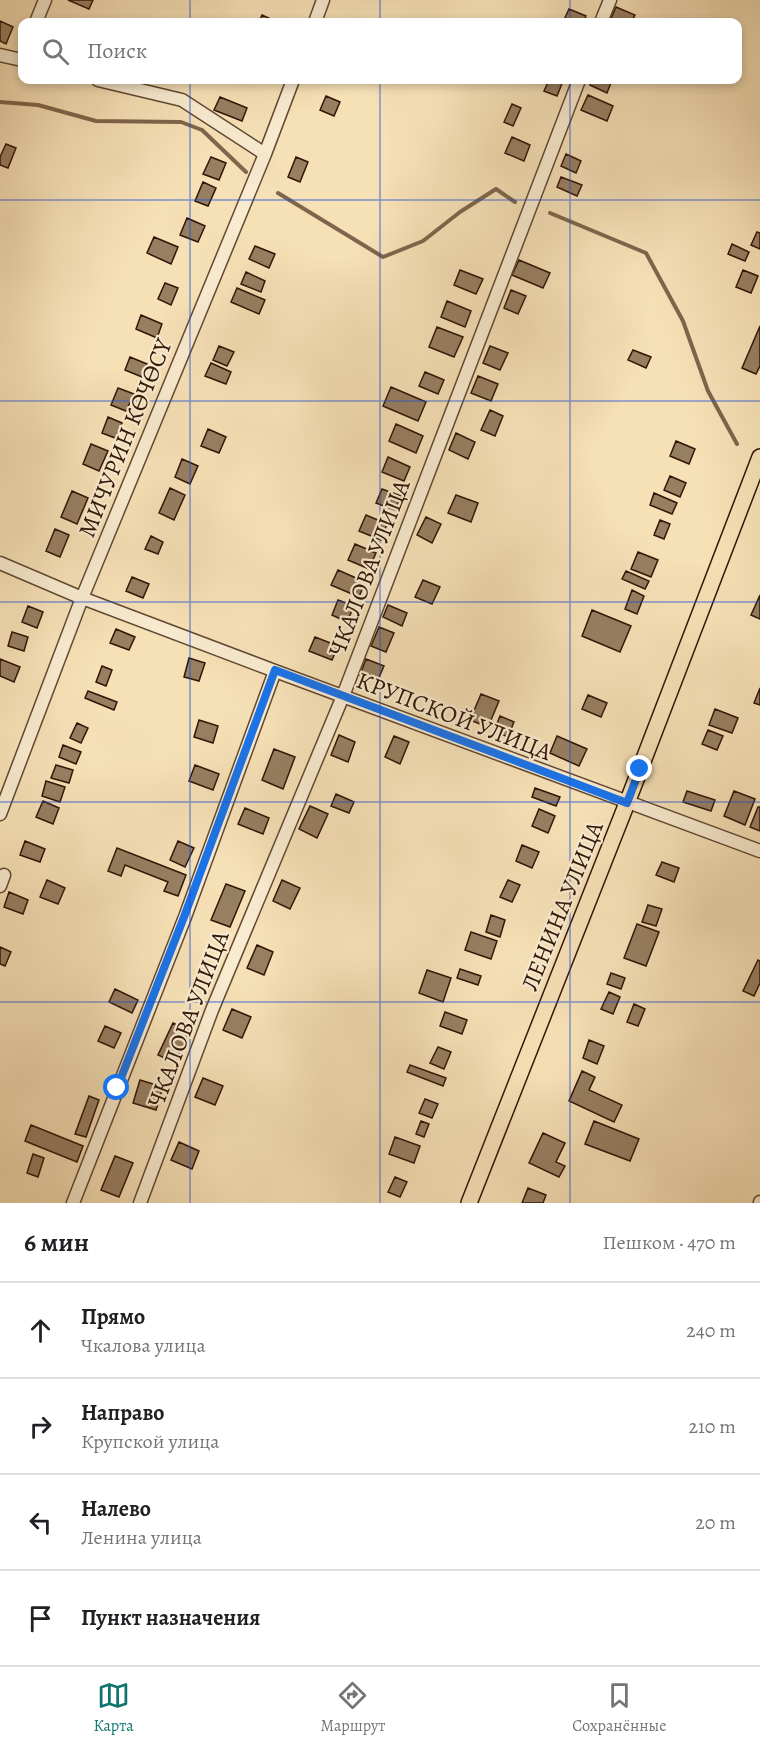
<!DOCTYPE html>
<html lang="ru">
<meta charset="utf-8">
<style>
:root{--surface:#fff;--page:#f2f2f2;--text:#202124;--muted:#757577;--line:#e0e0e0;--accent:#0f766e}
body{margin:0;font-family:Alegreya,serif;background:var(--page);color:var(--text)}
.stop{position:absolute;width:18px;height:18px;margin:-14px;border:4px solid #1a73e8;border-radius:50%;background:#fff}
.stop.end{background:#1a73e8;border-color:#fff;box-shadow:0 2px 6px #0008}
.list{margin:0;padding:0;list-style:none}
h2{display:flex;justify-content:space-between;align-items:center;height:78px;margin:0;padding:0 24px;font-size:26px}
h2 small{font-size:20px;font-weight:400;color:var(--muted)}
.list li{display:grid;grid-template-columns:39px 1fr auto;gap:18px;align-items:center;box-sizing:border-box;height:96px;padding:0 24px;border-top:2px solid var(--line)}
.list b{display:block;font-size:22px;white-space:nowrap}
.list p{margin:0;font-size:20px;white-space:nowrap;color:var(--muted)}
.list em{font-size:20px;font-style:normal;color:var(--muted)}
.icon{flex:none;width:33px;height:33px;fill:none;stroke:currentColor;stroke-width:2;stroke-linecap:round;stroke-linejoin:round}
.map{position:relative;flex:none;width:760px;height:1203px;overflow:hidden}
.search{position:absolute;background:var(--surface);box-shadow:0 3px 9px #0003;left:18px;right:18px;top:18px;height:66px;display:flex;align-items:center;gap:15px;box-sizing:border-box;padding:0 21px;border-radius:12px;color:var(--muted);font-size:22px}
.sheet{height:462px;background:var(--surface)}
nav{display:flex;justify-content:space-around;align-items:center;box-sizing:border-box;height:84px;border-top:2px solid var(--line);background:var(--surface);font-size:16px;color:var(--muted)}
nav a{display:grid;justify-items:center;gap:3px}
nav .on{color:var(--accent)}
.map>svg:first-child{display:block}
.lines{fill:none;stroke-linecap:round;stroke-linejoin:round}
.stream{stroke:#7f654c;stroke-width:4}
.building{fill:#977f62;stroke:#311506;stroke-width:1.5}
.minor-casing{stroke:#624832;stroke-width:15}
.major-casing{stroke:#311506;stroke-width:18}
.minor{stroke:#f9ebd0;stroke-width:12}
.major{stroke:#f6e0b6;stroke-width:15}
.route{stroke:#1a73e8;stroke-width:8}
.grid{fill:none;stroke:#1d4ed8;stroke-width:1.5;stroke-opacity:0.55}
.labels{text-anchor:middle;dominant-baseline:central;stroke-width:4.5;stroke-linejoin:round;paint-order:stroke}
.street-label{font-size:24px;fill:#311506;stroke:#f9ebd0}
</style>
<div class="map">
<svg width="760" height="1203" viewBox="0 0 760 1203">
<rect width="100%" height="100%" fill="#f6e0b6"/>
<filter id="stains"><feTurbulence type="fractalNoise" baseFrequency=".00333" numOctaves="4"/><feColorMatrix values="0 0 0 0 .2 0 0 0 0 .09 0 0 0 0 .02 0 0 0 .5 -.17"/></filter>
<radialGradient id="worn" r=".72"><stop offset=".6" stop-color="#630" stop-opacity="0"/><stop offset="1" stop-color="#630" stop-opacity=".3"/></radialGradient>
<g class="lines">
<path class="stream" d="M0,102L38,105L96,121L181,122L202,130L246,172
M278,193L383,257L423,241L460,212L496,189L515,202
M550,213L646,253L683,321L708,391L737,444"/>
</g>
<path class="building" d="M68,0H93L89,9Z
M616,7L635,15L631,22L610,21Z
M569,9L586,16L583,22H563Z
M262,15L275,21L274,22H259Z
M0,21L13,27L6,44L0,41Z
M549,80L563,81L557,96L544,91Z
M592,80H612L607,93L590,85Z
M588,95L613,106L607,121L581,110Z
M326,96L340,102L334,116L320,110Z
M220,97L247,108L242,121L214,110Z
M512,104L521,108L513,126L504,122Z
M512,137L530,145L524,161L505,153Z
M6,144L16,148L8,168L0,165V157Z
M566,154L581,161L576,173L561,166Z
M211,157L226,163L219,180L203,174Z
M296,157L308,162L300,182L288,177Z
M561,177L582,185L577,196L557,187Z
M203,182L216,188L208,206L195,201Z
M187,218L205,226L198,242L180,235Z
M757,232L760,233V249L751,245Z
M154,237L178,247L171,264L147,253Z
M732,244L749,252L745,261L728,254Z
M255,246L275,254L269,268L249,259Z
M519,260L550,273L543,288L512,275Z
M460,270L483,279L476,294L454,285Z
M743,270L758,276L751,293L736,287Z
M246,272L265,281L261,292L241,284Z
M165,283L178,288L171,305L158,299Z
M237,288L265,300L259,314L231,302Z
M511,290L526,296L518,314L504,308Z
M447,301L471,311L465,327L441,317Z
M141,315L162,324L157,338L136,329Z
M760,326V366L756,374L742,368Z
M437,327L463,337L454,357L429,347Z
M219,346L234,352L227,366L213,360Z
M490,346L508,353L500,370L483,363Z
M633,350L651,357L646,368L628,360Z
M130,357L147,364L142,377L125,370Z
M211,363L231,372L226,384L205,376Z
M425,372L444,380L438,394L419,386Z
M478,376L498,384L491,401L471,393Z
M391,387L426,402L418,421L383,406Z
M118,388L134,394L126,411L111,405Z
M490,410L503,416L495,436L481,430Z
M108,417L122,423L115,438L102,433Z
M396,424L423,436L416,453L389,441Z
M208,429L226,437L219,453L201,446Z
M456,433L475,442L468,459L449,450Z
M676,441L695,449L689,464L670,456Z
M91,444L108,451L99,471L83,464Z
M388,457L410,467L404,481L382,472Z
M182,459L198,466L190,484L175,477Z
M670,476L686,483L680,497L664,490Z
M170,488L185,495L174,520L159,513Z
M382,489L401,496L395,510L376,503Z
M72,491L88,498L77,524L61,517Z
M654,493L677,503L672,514L650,505Z
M456,495L478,503L471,522L448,513Z
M366,515L387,524L381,540L359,531Z
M426,517L441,524L432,543L417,535Z
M660,520L670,524L664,539L654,535Z
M55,529L69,535L60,557L46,551Z
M151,536L163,542L158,554L145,549Z
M355,544L376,553L369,569L348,560Z
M638,552L658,560L651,577L631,569Z
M338,570L365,582L359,597L331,585Z
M626,571L649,581L645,589L622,579Z
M132,577L149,584L143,598L126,591Z
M423,580L440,587L432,604L415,597Z
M632,590L644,596L637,614L625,609Z
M760,595V619L751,615Z
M338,600L354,606L347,622L332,615Z
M388,605L407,613L402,626L383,617Z
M28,606L43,612L37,628L22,622Z
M592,610L631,626L620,652L582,636Z
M379,627L394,633L386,652L371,646Z
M116,629L135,637L129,650L110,643Z
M12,632L28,637L24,651L8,646Z
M315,637L338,646L332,660L309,651Z
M189,658L205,663L199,681L184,677Z
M0,659L20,667L14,682L0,676Z
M366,659L384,666L377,682L360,675Z
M102,666L112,670L106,686L96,682Z
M760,688V705L754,703Z
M88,691L117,702L114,710L85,698Z
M481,694L499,701L488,727L470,720Z
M588,695L607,703L601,717L582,709Z
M715,709L738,718L732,733L709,725Z
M500,716L514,722L508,737L494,731Z
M199,720L218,726L213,743L194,737Z
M77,723L88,728L81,743L70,738Z
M708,730L723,736L717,750L702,744Z
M339,735L355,742L348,762L331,755Z
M394,736L409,742L400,764L385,757Z
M557,736L587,749L579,766L550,753Z
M63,745L81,752L76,764L59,757Z
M274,749L295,757L283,789L262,780Z
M56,765L73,770L69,783L51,778Z
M195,765L219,774L213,790L189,781Z
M46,781L65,787L60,802L42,796Z
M535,788L560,797L556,806L532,797Z
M687,791L715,800L711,811L683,802Z
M734,791L755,799L745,825L724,816Z
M336,794L354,802L349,813L331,806Z
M43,801L59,808L53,824L36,817Z
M310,806L328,814L317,838L299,829Z
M758,807H760V831L750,827Z
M245,808L269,818L263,834L238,824Z
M539,809L555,816L548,833L532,826Z
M25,841L45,849L40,862L20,855Z
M178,841L194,848L185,867L170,860Z
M522,845L539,852L532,868L516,861Z
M117,848L186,875L178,896L164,891L168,882L125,865L121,876L108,871Z
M662,862L679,868L674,882L656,875Z
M47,880L65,888L58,904L40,897Z
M282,880L300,888L290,909L273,901Z
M508,880L520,885L512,902L500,897Z
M226,884L245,891L230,927L211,920Z
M9,892L28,900L23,914L4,907Z
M648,905L662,909L656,926L642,922Z
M491,915L505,920L500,937L486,932Z
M637,924L659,932L646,966L624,958Z
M471,932L497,941L491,959L465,950Z
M257,945L273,952L264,975L247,968Z
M0,947L11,952L5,966L0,964Z
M758,960L760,961V983L754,996L743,991Z
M460,969L481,976L478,985L457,978Z
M427,970L451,978L443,1002L419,993Z
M611,973L625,978L621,989L607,984Z
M115,989L138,1000L132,1013L109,1002Z
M609,992L620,997L613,1014L601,1009Z
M634,1004L645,1009L638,1026L627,1022Z
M232,1009L251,1017L242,1038L223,1030Z
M445,1012L467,1020L462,1034L440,1026Z
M173,1023L190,1031L175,1063L158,1055Z
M105,1026L121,1033L114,1048L98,1041Z
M589,1040L604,1046L597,1064L583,1058Z
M438,1047L451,1052L444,1069L430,1063Z
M410,1065L446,1078L443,1086L407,1072Z
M582,1071L595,1077L589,1090L622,1105L614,1122L569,1101Z
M203,1078L223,1086L215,1105L195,1097Z
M140,1080L163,1087L156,1110L133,1103Z
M89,1096L99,1100L86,1137L75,1134Z
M425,1099L438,1104L432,1118L419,1113Z
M421,1121L429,1124L424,1137L416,1134Z
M594,1121L639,1139L630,1161L585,1144Z
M31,1125L83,1146L77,1162L25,1141Z
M543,1133L565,1143L556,1162L565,1166L559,1177L529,1163Z
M395,1137L420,1146L414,1163L389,1154Z
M179,1142L199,1151L192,1169L171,1160Z
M33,1154L44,1158L38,1177L27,1173Z
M115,1156L133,1163L119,1197L101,1190Z
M395,1177L407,1182L400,1197L388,1192Z
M528,1188L546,1195L543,1203H522Z"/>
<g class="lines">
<g class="minor-casing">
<path id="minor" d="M36,22L45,0
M315,22L323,0
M601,22L610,0
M0,55L22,60
M98,80L182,100L265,154
M0,563L82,598L275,671L760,851
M0,814L82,598L265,154L293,80
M0,886L4,875
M73,1203L185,917L275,671
M140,1203L212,1010L343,696L579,80
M760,1203V1202"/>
</g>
<g class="major-casing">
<path id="major" d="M469,1203L627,803L760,457"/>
</g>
<use href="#minor" class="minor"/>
<use href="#major" class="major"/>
</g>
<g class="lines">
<path class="route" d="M117,1088L184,917L275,670L627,803L640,769"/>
</g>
<path class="grid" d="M190,0V22M380,0V22M570,0V22M190,80V1203M380,80V1203M570,80V1203M0,200H760M0,401H760M0,602H760M0,802H760M0,1002H760"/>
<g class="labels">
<g class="street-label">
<text transform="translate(125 438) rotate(-68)">МИЧУРИН КӨЧӨСҮ</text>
<text transform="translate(369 568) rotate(-69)">ЧКАЛОВА УЛИЦА</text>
<text transform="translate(454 716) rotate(21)">КРУПСКОЙ УЛИЦА</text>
<text transform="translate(562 906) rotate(-68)">ЛЕНИНА УЛИЦА</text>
<text transform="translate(188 1019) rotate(-69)">ЧКАЛОВА УЛИЦА</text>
</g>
</g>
<rect width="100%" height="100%" filter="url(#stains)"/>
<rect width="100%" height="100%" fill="url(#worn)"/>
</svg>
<div class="stop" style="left:117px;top:1088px"></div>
<div class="stop end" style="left:640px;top:769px"></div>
<div class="search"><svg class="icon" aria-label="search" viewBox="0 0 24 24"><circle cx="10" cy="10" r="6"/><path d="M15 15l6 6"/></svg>Поиск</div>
</div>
<section class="sheet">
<h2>6 мин<small>Пешком · 470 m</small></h2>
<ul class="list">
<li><svg class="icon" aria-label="ahead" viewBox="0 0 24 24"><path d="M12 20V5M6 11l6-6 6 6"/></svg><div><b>Прямо</b><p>Чкалова улица</p></div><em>240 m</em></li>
<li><svg class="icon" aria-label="right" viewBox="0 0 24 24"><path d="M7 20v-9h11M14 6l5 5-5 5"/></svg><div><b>Направо</b><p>Крупской улица</p></div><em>210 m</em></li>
<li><svg class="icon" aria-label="left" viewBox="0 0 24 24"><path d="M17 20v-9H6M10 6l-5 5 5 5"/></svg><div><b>Налево</b><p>Ленина улица</p></div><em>20 m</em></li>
<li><svg class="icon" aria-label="arrive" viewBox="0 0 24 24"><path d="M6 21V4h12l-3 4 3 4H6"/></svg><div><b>Пункт назначения</b></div></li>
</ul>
</section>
<nav>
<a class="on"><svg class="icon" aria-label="map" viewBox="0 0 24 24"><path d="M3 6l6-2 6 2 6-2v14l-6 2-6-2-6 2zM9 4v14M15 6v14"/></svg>Карта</a>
<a><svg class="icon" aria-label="directions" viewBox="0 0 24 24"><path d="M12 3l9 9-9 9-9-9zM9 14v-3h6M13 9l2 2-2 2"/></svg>Маршрут</a>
<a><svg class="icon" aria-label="saved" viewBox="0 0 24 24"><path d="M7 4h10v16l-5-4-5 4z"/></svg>Сохранённые</a>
</nav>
